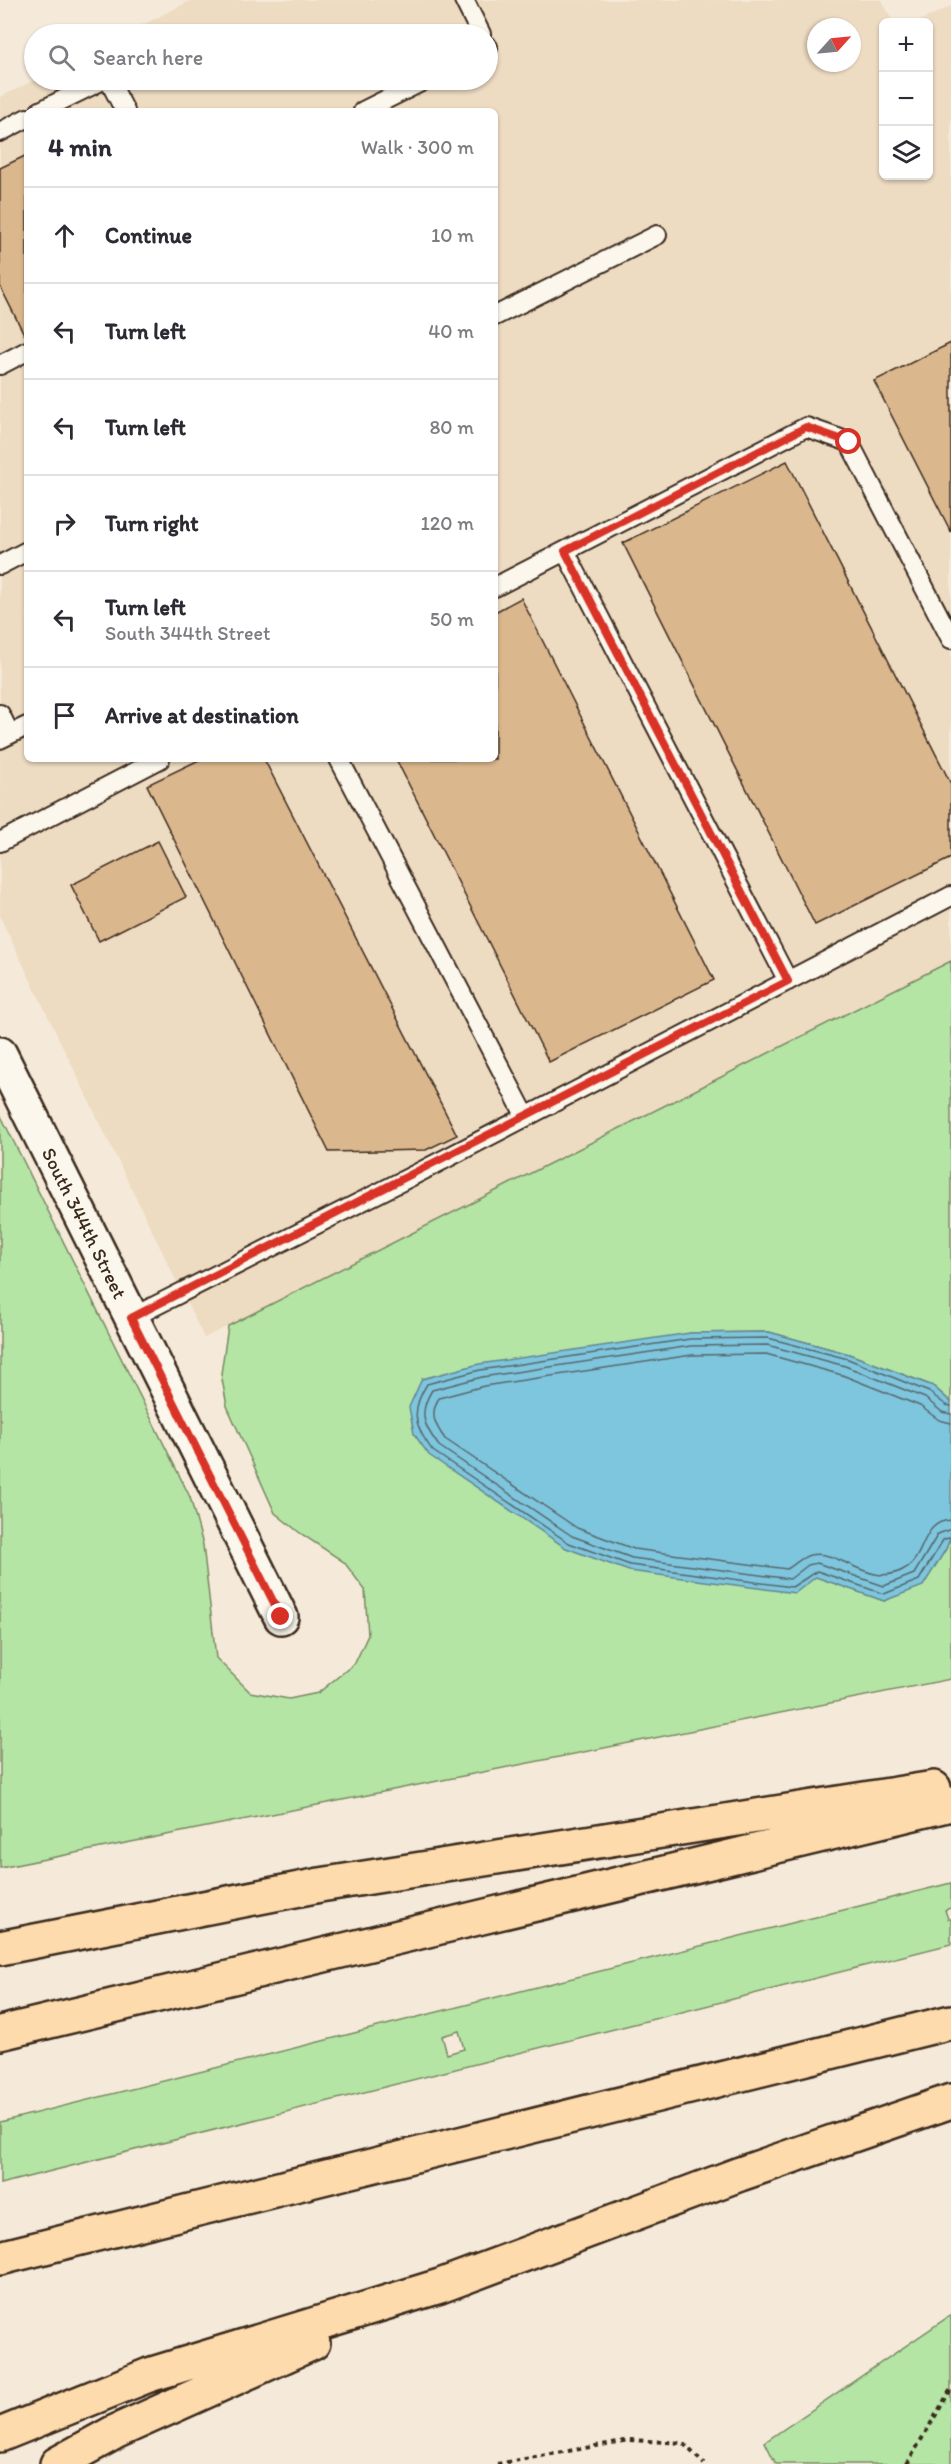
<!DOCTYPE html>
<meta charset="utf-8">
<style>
:root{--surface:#fff;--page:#f7f7f7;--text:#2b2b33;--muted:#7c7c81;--line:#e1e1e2}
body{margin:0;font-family:Itim,sans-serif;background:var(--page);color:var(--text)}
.controls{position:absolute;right:18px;top:18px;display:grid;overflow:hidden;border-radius:9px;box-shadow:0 2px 4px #0004}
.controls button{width:54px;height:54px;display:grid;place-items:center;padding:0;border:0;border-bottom:2px solid var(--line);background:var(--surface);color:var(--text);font:30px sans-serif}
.compass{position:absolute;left:807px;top:18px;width:54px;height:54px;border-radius:50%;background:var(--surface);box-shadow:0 2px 4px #0004;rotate:63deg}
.stop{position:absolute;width:18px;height:18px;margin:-14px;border:4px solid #d93025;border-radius:50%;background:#fff}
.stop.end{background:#d93025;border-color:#fff;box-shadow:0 2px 6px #0008}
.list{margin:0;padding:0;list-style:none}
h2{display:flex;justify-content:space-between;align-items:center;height:78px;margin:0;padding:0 24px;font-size:26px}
h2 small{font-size:20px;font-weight:400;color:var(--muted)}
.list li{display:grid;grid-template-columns:39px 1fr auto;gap:18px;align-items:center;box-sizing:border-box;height:96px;padding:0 24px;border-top:2px solid var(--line)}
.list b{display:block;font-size:22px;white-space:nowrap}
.list p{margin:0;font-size:20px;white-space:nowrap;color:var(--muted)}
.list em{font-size:20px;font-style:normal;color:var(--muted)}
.icon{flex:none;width:33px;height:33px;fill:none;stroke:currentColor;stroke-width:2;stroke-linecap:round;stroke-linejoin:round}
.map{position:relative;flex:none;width:951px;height:2464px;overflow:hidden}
.search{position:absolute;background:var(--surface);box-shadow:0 2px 4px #0004;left:24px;top:24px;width:474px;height:66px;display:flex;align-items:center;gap:15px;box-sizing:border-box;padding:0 21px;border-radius:33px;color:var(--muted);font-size:22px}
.panel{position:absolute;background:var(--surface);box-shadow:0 2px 4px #0004;left:24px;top:108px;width:474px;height:654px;border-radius:9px}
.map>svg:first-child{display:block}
.built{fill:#eddbc2;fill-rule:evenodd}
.green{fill:#b4e5a5;stroke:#788862;stroke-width:1.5;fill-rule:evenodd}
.water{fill:#7ec5de;stroke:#638791;stroke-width:1.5}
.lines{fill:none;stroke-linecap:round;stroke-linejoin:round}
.shore{stroke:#56686b;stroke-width:1.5}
.building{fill:#dbb78d;stroke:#3b2a1e;stroke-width:1.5}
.service-casing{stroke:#3b2a1e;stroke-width:22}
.minor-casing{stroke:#3b2a1e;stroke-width:38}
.motorway-casing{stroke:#3b2a1e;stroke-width:38}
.path{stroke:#3b2a1e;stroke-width:4;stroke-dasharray:4.5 4.5;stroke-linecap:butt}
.service{stroke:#fbf7ec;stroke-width:18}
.minor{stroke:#fbf7ec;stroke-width:33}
.motorway{stroke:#fedbac;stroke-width:33}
.route{stroke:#d93025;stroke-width:8}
.labels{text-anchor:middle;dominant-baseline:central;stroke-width:4.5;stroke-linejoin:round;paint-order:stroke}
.street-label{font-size:20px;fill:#3b2a1e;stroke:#fbf7ec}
</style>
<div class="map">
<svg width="951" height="2464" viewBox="0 0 951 2464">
<rect width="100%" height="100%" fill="#f5ead9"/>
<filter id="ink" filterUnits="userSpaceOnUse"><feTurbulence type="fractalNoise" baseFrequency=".0167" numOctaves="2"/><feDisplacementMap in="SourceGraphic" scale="12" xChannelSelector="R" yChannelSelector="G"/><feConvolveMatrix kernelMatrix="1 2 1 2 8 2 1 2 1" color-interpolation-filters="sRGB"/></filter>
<g filter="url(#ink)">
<path class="built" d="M192,0H882L893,22H884V176H928V22H918L951,6V961L204,1338L0,917V97L35,80H488V34H124ZM816,27H852V63H816ZM27,111H495V759H27Z"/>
<path class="green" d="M951,961V1402L933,1386L849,1354L769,1332L690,1333L816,1577L884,1601L923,1585L946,1549L951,1536V1679L0,1868V1114L190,1497L203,1545L216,1658L250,1692L289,1699L318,1693L355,1663L368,1635L365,1590L344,1562L300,1533L275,1513L227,1406L221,1374L228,1326Z
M951,1883V1908L945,1910L948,1919H951V1944L0,2184V2122ZM459,2031L464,2049L447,2054L442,2036Z
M951,2315V2464H776L765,2442Z"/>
<path class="water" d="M769,1332L849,1354L933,1386L951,1402V1536L946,1549L923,1586L884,1601L816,1577L795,1593L629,1571L566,1548L429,1455L414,1434L409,1407L422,1379L479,1364L690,1333Z"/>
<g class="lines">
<path class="shore" d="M951,1406L946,1405L929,1392L848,1359L768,1338L690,1339L480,1370L427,1384C410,1411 414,1426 433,1451L569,1543L630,1565L792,1587L817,1571L884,1594L919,1580L943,1540L951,1537
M951,1414L942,1412L925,1398L845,1366L767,1345L691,1346L482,1377L432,1390C418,1413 423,1425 439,1446L572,1536L632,1558L790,1579L808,1565L817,1563L884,1586L914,1574L938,1534L951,1529
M951,1423L939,1420L920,1406L842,1375L766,1354L692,1355L484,1386L439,1398C429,1414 435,1425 445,1439L577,1528L634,1549L787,1569C795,1565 801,1557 810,1555C841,1548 870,1591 906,1568C926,1556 921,1521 951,1520"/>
</g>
<path class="building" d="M27,155V333L24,334L0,286V168Z
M951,343V532L874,381Z
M787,461L951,784V858L815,925L623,543Z
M521,598L714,980L549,1062L396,759H495V612Z
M201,759H264L457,1135L426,1150L329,1152L147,785Z
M158,841L186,897L99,941L71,885Z"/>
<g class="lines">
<g class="service-casing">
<path id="service" d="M464,0L481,34
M488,47V48
M109,80L125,111
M40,111L103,80
M363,111L425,80
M0,132L27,118
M495,316L657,235
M0,365L27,351
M565,551L788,981
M0,565L27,551
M495,587L806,427L849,442L951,639
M0,714L10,734
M0,739L27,726
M339,759L526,1117
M0,842L160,759
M131,1318L416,1174L951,896"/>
</g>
<g class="minor-casing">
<g id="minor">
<path id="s1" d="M0,1054L281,1617"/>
</g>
</g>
<g class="motorway-casing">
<path id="motorway" d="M0,1948L320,1885L934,1788
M0,2033L951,1804
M0,2258L951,2022
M0,2435L149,2375L440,2286L740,2174L951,2101
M57,2464L115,2432L313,2343"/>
</g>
<path class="path" d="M497,2464L629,2440L683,2443L704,2464
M907,2464L951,2389"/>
<use href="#service" class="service"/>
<use href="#minor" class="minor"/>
<use href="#motorway" class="motorway"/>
</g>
</g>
<g class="lines" filter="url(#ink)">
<path class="route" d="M281,1617L131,1318L788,981L565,551L806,427L849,442"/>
</g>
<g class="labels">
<g class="street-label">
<text stroke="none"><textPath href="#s1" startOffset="189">South 344th Street</textPath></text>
</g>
</g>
</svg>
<div class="controls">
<button>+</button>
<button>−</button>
<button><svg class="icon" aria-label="layers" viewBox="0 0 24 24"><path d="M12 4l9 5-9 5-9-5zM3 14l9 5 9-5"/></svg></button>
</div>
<svg class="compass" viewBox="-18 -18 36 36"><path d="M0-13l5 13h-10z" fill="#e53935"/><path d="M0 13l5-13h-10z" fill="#7c7c81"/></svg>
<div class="stop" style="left:849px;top:442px"></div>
<div class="stop end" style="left:281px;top:1617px"></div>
<div class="search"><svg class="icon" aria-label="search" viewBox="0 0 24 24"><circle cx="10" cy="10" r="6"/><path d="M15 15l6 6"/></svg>Search here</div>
<section class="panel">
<h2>4 min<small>Walk · 300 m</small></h2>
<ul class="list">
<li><svg class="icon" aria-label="ahead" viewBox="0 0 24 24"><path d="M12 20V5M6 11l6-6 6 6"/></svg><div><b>Continue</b></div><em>10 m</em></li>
<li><svg class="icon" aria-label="left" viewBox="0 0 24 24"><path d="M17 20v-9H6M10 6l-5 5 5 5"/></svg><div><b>Turn left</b></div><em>40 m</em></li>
<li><svg class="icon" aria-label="left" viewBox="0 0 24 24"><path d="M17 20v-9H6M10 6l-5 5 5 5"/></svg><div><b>Turn left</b></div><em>80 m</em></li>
<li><svg class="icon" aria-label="right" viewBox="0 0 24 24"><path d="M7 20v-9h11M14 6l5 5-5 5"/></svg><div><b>Turn right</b></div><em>120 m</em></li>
<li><svg class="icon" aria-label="left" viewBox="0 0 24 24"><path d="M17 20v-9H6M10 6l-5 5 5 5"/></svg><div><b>Turn left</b><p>South 344th Street</p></div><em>50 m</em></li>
<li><svg class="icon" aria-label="arrive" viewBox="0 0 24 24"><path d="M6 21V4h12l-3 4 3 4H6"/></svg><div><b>Arrive at destination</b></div></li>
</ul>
</section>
</div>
